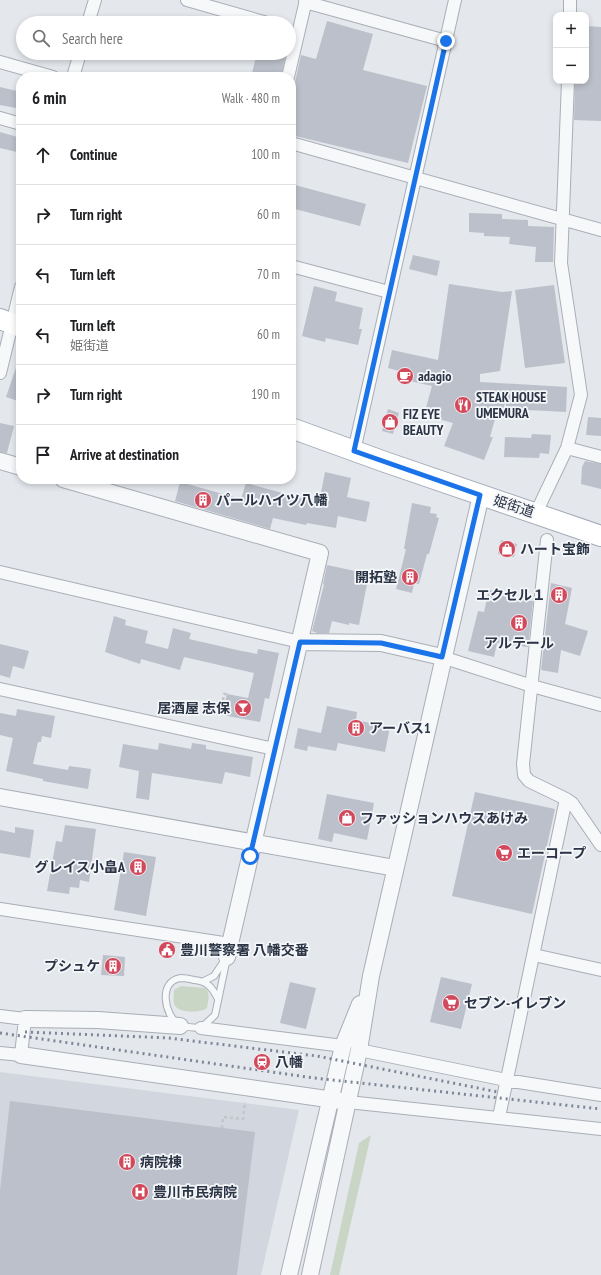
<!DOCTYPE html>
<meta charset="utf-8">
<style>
:root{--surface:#fff;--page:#f6f6f6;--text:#202124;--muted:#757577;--line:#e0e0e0}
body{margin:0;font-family:"PT Sans Narrow","Noto Sans JP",sans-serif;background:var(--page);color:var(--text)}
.controls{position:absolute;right:12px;top:12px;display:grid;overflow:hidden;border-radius:8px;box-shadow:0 2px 6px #0003}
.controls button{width:36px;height:36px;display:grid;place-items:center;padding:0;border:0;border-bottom:1px solid var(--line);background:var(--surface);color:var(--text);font:20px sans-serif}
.stop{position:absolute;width:12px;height:12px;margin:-9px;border:3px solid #1a73e8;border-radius:50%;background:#fff}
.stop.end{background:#1a73e8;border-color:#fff;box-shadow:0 1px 4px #0008}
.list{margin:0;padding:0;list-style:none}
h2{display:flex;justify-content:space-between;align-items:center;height:52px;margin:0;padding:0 16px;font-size:17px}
h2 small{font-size:13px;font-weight:400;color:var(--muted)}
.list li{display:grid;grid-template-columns:26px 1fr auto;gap:12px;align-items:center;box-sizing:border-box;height:60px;padding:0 16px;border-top:1px solid var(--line)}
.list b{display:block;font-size:15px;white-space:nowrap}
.list p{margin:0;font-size:13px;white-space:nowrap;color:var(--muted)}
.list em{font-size:13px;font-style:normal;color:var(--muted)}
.icon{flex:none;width:22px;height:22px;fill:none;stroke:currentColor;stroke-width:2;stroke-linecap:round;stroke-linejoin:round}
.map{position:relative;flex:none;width:601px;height:1275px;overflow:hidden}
.search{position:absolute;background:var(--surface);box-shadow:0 2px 6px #0003;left:16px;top:16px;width:280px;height:44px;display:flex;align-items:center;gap:10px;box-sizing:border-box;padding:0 14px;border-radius:22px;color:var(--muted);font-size:15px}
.panel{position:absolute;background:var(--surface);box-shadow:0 2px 6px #0003;left:16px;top:72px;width:280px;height:412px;border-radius:16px}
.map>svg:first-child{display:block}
.built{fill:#d2d6de}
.green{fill:#c9d6c5}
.building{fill:#bbc0ca}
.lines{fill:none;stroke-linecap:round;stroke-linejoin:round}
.service-casing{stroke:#a9aeb7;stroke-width:8}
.minor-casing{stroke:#a9aeb7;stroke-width:14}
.tertiary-casing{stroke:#a9aeb7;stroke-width:18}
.primary-casing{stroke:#a3abb8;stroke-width:22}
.path{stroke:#c2c5cb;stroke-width:2.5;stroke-dasharray:3 3;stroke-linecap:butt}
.service{stroke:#f7f8fa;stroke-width:6}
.minor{stroke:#f7f8fa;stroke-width:12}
.tertiary{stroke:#f7f8fa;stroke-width:16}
.primary{stroke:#fff;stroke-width:20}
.rail{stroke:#7d8696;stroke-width:3;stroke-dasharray:2 4;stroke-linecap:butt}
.route{stroke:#1a73e8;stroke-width:5}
.labels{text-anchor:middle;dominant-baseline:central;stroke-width:3.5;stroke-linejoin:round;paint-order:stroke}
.poi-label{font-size:14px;font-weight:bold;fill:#2b3445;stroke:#f4f6f9;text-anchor:start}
.street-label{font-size:14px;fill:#2b3445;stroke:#f4f6f9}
</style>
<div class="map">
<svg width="601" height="1275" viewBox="0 0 601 1275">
<rect width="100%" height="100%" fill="#e4e7ec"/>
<path class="built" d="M0,1072L299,1110L261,1275H0Z"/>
<path class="green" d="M181,986L205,988C211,993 208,1001 207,1008C201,1013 181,1013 176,1007C172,1003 174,995 174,990Z
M371,1135L339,1275H330L359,1143Z"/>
<path class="building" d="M327,21L373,34L363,70L427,86L408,163L291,135V100L301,55L316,59Z
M586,26L601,27V121L574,120L575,81H586Z
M257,53H286L281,77H251Z
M0,87L21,92V109L0,105Z
M0,132L21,138V153L0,148Z
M291,184L366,204L360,226L291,208Z
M469,213L502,214V219L528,220V226L554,227L553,262H535L536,247L509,244L510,237L484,236V233L469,232Z
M413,255L440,261L437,276L409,269Z
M449,284L502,292L512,291L500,371L480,374V382L567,387L566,412L506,409V401L503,409L498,408L490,437H493L484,460L444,446L453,423L424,415L432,386L397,378L399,371L388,368L392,350L438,360Z
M554,285L565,363L525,368L515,290Z
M314,286L337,292L335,301L363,308L359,329H362L358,345L326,338L325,342L302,336Z
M19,359L21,360V402L6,397Z
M388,409L399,413L393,434L382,431Z
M588,417L601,418V436L586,435Z
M0,423L14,426L7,453L0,452Z
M532,434L551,435L549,454L540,453L539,458L504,457L505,437L531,438Z
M585,461L601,464V489L581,484L582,467Z
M325,472L351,478L347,497L370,502L366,522L338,516L336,528L307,523L306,525L273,518L270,529L175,501L180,482L241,499L246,483L319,503Z
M412,503L431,507L430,513L437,514L436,517L439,518L429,554H427L419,584L414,583L412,593L396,589L406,549H404Z
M501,540L517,544L514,557L498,554Z
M327,565L369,574L359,625L349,623V625L332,621L329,633H317L312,631L324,585L323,584Z
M551,583L572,588L565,624L588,631L580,656L561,650L558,673L541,670Z
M489,590L507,594L506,598L533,601L528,647L497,643L494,657L468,651L478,611L484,612Z
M114,616L126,620L125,625L148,631L145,643L168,649L173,628L191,633L189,639L237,650L257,654L258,649L279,653L269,699L265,698L260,722L222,715L227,694L248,698L254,673L184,657L180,670L141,659L140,664L105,652Z
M0,644L29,651L24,669L13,666L10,678L0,675Z
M327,706L357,712L356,720L390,727L385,752L338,743L336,751L308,746L307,751L294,748L298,728L321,733Z
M17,709L55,716L51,738L42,736L41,742H38L33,764L68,770L69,766L91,769L88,789L43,781V779L6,771L13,738L0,735V713L16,716Z
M159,743L191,749L192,743L206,745V749L253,757L250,777L225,772L222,784L152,773L149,800L136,798L139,771L119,767L123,744L158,750Z
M475,792L555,809L532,914L452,896Z
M327,794L374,803L367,840L334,833L332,842L318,839Z
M65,825L96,829L89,882L80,880L79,888L70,887L69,894L47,891L56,841L62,842Z
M15,827L34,830L30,858L0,853V830L15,833Z
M124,852L156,857L146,916L114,910Z
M103,955L125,957L124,976L101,975Z
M441,977L472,984L461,1029L430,1022Z
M290,982L316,988L306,1029L280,1023Z
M10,1101L255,1132L237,1275H0V1191Z"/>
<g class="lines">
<g class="service-casing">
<path id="service" d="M204,981L214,976L224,961
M218,999C212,987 207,981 194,980C190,979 185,978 181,978C158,981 164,1015 179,1025C185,1028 195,1027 201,1028L215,1015L227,958"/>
</g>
<g class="minor-casing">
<path id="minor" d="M187,0L267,23
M305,2L446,41
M570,15V0
M88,23L95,0
M0,62L53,77
M73,77L80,53
M288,77L306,0
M0,118L21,124
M291,143L601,230
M291,266L389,292
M0,373L21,287
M567,448L601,457
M354,451L455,0
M536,513L567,448L581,395L561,263L568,81
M547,540L523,764L524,775L529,781L566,799L572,803L601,845
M0,572L300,642
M442,657L532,686L601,705
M0,689L274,749
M0,909L230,944
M534,955L601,970
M0,1016L25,1019L21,1055L0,1053
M201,1028L343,1046
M359,1050L506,1080L601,1095
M348,1102L601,1129
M499,1117L566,799"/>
</g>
<g class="tertiary-casing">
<path id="tertiary" d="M0,461L21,467
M63,479L320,553L227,957
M300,642L381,643L442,657
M0,797L395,868
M25,1019L98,1020L180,1026
M21,1055L348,1102
M289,1275L343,1046L360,1004
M310,1275L359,1050L371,976L481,495"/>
</g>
<g class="primary-casing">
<path id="primary" d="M0,319L21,327
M291,428L385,462L601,536"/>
</g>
<path class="path" d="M222,706L224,694H227
M222,1128L223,1117L243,1119L245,1102"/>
<use href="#service" class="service"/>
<use href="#minor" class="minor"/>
<use href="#tertiary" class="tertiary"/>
<use href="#primary" class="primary"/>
<path class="rail" d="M25,1032L168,1038L317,1056L498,1092
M0,1033L314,1078L601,1109"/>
</g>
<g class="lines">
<path class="route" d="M250,856L300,642L381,643L442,657L480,495L354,451L446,41"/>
</g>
<defs>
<g id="cafe-disc" transform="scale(0.9)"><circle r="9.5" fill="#d1495b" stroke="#f4f6f9"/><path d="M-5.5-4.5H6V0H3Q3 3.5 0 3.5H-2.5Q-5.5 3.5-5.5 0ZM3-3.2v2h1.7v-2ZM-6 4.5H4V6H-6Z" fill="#fff"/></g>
<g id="restaurant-disc" transform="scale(0.9)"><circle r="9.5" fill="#d1495b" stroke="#f4f6f9"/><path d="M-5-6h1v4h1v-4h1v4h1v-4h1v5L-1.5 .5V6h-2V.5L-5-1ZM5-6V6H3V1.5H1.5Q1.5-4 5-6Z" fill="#fff"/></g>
<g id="shop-disc" transform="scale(0.9)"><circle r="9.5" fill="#d1495b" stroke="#f4f6f9"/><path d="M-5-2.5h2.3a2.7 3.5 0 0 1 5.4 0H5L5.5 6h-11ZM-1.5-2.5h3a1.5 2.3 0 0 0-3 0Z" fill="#fff"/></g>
<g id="building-disc" transform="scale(0.9)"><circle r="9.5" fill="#d1495b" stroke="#f4f6f9"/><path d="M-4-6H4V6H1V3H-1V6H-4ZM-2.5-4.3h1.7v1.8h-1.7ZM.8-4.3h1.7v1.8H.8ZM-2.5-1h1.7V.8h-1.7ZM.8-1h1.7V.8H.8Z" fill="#fff"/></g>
<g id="bar-disc" transform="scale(0.9)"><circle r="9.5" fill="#d1495b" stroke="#f4f6f9"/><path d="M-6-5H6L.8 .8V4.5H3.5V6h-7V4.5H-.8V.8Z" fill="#fff"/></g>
<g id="supermarket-disc" transform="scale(0.9)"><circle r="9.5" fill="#d1495b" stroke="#f4f6f9"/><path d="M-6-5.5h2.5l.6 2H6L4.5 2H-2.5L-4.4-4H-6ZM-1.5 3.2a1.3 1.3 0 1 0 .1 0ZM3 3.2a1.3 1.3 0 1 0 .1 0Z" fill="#fff"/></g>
<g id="civic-disc" transform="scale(0.9)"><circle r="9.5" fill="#d1495b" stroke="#f4f6f9"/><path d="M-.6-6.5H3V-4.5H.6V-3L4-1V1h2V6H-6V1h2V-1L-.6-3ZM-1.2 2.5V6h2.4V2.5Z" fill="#fff"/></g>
<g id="station-disc" transform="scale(0.9)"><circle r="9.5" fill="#d1495b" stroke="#f4f6f9"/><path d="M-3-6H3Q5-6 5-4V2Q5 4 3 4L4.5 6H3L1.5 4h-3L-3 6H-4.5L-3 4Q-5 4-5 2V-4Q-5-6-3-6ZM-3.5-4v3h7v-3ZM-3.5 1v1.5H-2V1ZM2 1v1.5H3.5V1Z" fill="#fff"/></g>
<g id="hospital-disc" transform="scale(0.9)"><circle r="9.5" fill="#d1495b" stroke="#f4f6f9"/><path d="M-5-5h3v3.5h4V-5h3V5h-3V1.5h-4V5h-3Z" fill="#fff"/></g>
</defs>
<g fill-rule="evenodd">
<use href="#cafe-disc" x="405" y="376"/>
<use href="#restaurant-disc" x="463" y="405"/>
<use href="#shop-disc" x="390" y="422"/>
<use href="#building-disc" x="203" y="500"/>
<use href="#shop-disc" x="507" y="549"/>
<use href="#building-disc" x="410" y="577"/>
<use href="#building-disc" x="559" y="595"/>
<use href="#building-disc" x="519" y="623"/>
<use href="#bar-disc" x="243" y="708"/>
<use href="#building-disc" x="356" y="728"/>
<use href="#shop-disc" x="347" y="818"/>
<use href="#supermarket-disc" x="504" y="853"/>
<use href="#building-disc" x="138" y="867"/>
<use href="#civic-disc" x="167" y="950"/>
<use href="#building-disc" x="113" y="966"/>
<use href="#supermarket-disc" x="451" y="1003"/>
<use href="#station-disc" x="262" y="1062"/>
<use href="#building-disc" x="127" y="1162"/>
<use href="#hospital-disc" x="140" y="1192"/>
</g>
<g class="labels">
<g class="poi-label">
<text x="418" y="376">adagio</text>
<text x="476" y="397">STEAK HOUSE<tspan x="476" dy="16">UMEMURA</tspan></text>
<text x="403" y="414">FIZ EYE<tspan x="403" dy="16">BEAUTY</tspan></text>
<text x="216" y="500">パールハイツ八幡</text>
<text x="520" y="549">ハート宝飾</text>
<text x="397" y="577" text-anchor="end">開拓塾</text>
<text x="546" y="595" text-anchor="end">エクセル１</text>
<text x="519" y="643" text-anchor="middle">アルテール</text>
<text x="230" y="708" text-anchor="end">居酒屋 志保</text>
<text x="369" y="728">アーバス1</text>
<text x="360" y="818">ファッションハウスあけみ</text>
<text x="517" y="853">エーコープ</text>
<text x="125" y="867" text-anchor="end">グレイス小畠A</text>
<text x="180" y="950">豊川警察署 八幡交番</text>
<text x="100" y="966" text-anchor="end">プシュケ</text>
<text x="464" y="1003">セブン-イレブン</text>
<text x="275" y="1062">八幡</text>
<text x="140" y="1162">病院棟</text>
<text x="153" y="1192">豊川市民病院</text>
</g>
<g class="street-label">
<text transform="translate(514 506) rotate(18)">姫街道</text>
</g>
</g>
</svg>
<div class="controls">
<button>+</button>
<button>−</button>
</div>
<div class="stop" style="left:250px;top:856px"></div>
<div class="stop end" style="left:446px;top:41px"></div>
<div class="search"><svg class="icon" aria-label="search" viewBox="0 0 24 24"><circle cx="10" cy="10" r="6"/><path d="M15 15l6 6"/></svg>Search here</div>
<section class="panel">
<h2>6 min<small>Walk · 480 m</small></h2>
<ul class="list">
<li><svg class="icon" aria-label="ahead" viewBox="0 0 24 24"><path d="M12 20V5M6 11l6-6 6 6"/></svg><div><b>Continue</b></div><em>100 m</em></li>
<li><svg class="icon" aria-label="right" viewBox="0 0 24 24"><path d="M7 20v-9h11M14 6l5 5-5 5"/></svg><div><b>Turn right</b></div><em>60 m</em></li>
<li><svg class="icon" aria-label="left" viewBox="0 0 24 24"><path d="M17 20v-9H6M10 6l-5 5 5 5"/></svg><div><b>Turn left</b></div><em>70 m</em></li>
<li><svg class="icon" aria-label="left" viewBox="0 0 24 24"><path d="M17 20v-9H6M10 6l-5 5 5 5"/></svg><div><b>Turn left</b><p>姫街道</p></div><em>60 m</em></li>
<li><svg class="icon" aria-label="right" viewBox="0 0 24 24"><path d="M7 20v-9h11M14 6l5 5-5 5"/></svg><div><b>Turn right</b></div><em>190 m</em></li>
<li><svg class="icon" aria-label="arrive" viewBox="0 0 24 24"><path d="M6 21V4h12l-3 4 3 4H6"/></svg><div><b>Arrive at destination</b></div></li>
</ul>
</section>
</div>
